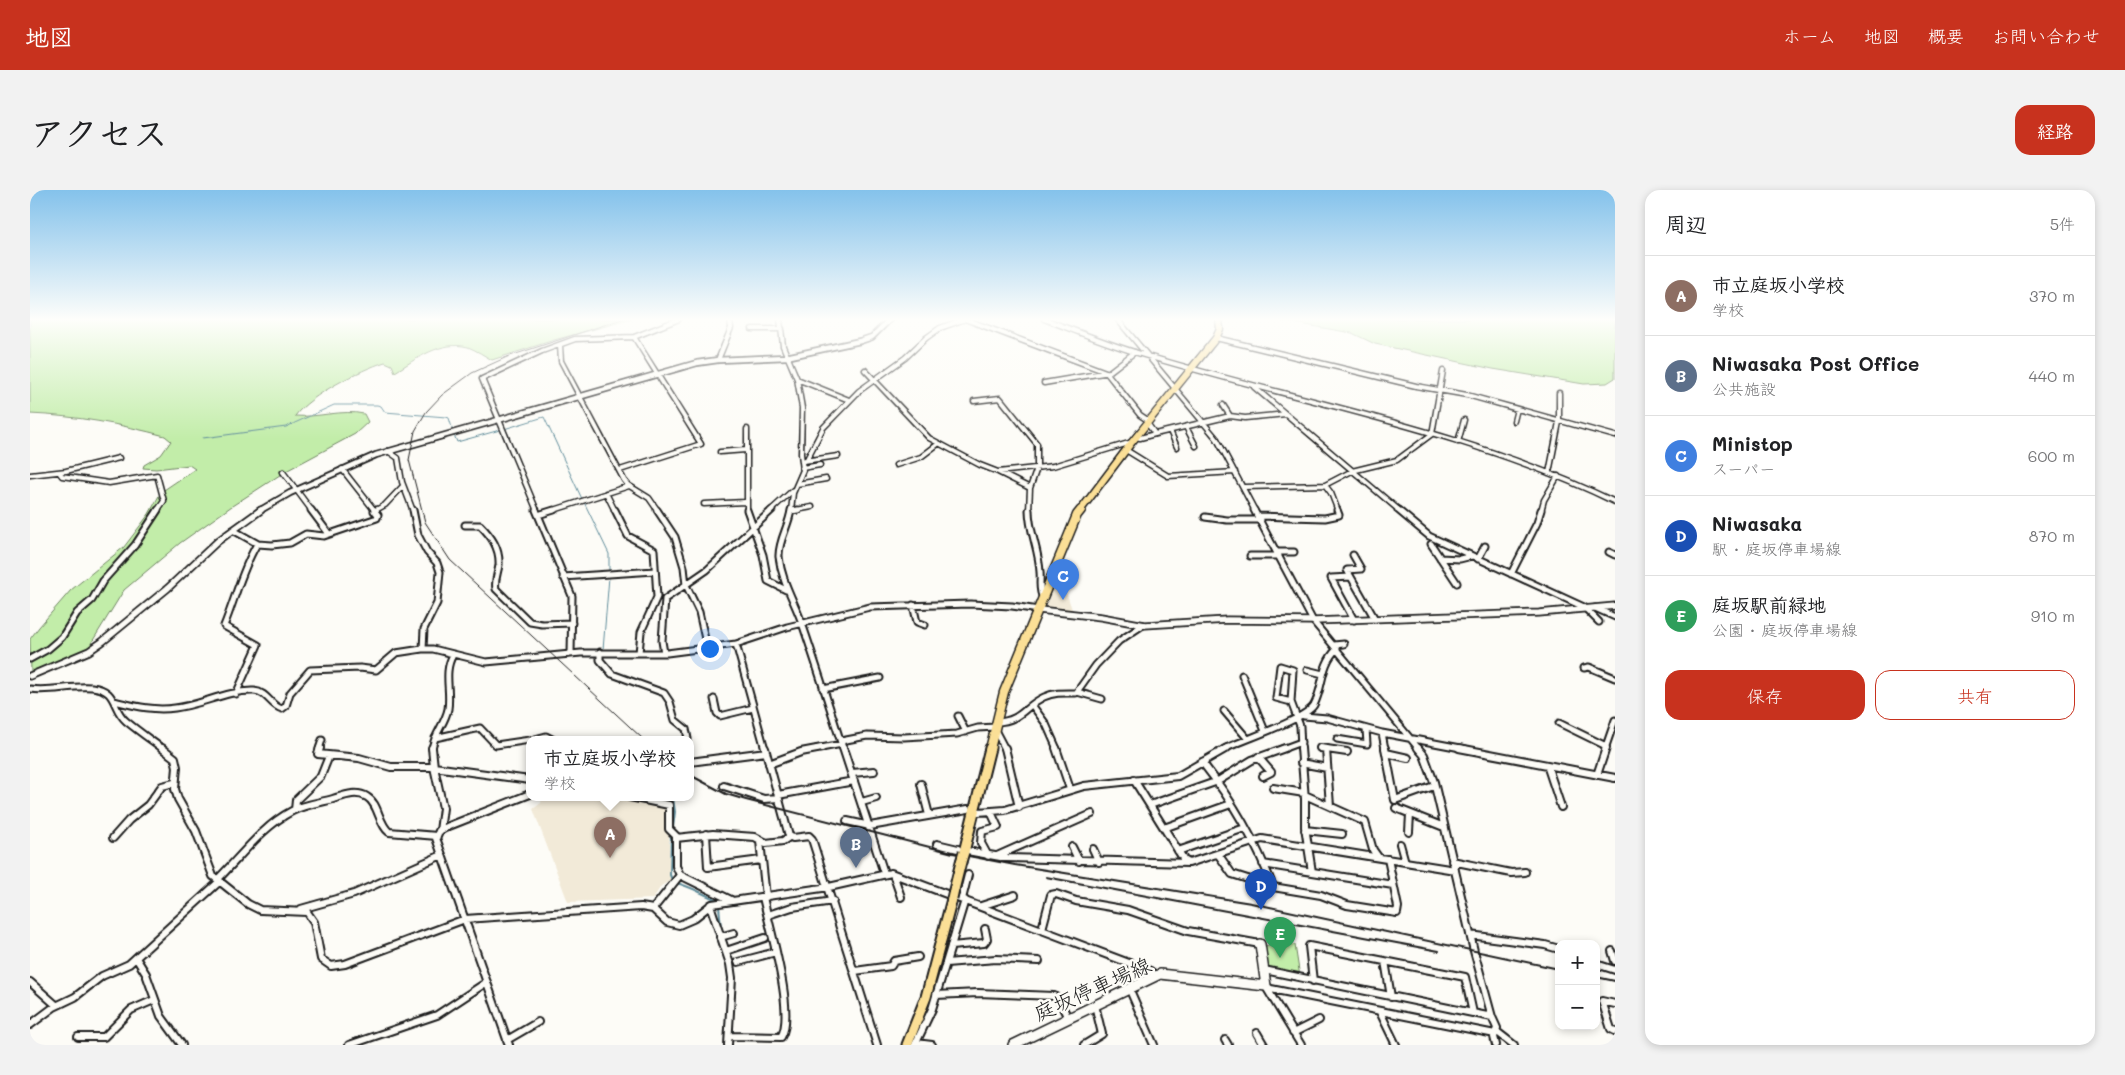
<!DOCTYPE html>
<html lang="ja">
<meta charset="utf-8">
<style>
:root{--surface:#fff;--page:#f2f2f2;--text:#202124;--muted:#757577;--line:#e0e0e0;--accent:#c8321e}
body{margin:0;font-family:Mali,"Klee One",sans-serif;background:var(--page);color:var(--text)}
.controls{position:absolute;right:15px;bottom:15px;display:grid;overflow:hidden;border-radius:10px;box-shadow:0 2px 8px #0003}
.controls button{width:45px;height:45px;display:grid;place-items:center;padding:0;border:0;border-bottom:1px solid var(--line);background:var(--surface);color:var(--text);font:25px sans-serif}
.you{position:absolute;left:679px;top:458px;width:18px;height:18px;margin:-12px;border:4px solid #fff;border-radius:50%;background:#1a73e8;box-shadow:0 0 0 8px #1a73e833}
.badge{display:grid;place-items:center;width:32px;height:32px;border-radius:50%;background:var(--accent);color:#fff;font-size:16px;font-weight:700}
.pin{position:absolute;translate:-50% -41px;filter:drop-shadow(0 1px 2px #0008)}
.pin::after{content:'';position:absolute;top:26px;width:18px;height:15px;background:inherit;clip-path:polygon(0 0,100% 0,50% 100%)}
.popup{position:absolute;left:496px;top:546px;width:168px;height:65px;box-sizing:border-box;display:grid;place-content:center;border-radius:10px;background:var(--surface);filter:drop-shadow(0 1px 4px #0005);font-size:16px;white-space:nowrap;color:var(--muted)}
.popup b{font-size:19px;color:var(--text)}
.popup::after{content:'';position:absolute;left:50%;top:100%;margin-left:-10px;border:10px solid transparent;border-top-color:var(--surface)}
.list{margin:0;padding:0;list-style:none}
h2{display:flex;justify-content:space-between;align-items:center;height:65px;margin:0;padding:0 20px;font-size:21px}
h2 small{font-size:16px;font-weight:400;color:var(--muted)}
.list li{display:grid;grid-template-columns:32px 1fr auto;gap:15px;align-items:center;box-sizing:border-box;height:80px;padding:0 20px;border-top:1px solid var(--line)}
.list b{display:block;font-size:19px;white-space:nowrap}
.list p{margin:0;font-size:16px;white-space:nowrap;color:var(--muted)}
.list em{font-size:16px;font-style:normal;color:var(--muted)}
.actions{display:flex;gap:10px;padding:15px 20px}
.actions a{flex:1;padding:11px 0;border:1px solid var(--accent);border-radius:15px;text-align:center;font-size:18px;color:var(--accent)}
.actions .main{background:var(--accent);color:#fff}
.map{position:relative;flex:none;width:1585px;height:855px;overflow:hidden;border-radius:15px}
header{display:flex;align-items:center;gap:30px;box-sizing:border-box;height:70px;padding:0 25px;background:var(--accent);color:#fff}
header strong{font-size:24px}
nav{display:flex;gap:28px;margin-inline-start:auto;font-size:18px}
.intro{display:flex;align-items:center;justify-content:space-between;box-sizing:border-box;height:120px;padding:0 30px}
h1{margin:0;font-size:35px}
.button{padding:12px 22px;border-radius:15px;background:var(--accent);color:#fff;font-size:18px;font-weight:700}
main{display:flex;gap:30px;padding:0 30px}
aside{flex:1;background:var(--surface);border-radius:15px;box-shadow:0 2px 8px #0003}
.map>svg:first-child{display:block}
.built{fill:#f2ead8}
.green{fill:#c2eda9;stroke:#6f8462}
.lines{fill:none;stroke-linecap:round;stroke-linejoin:round}
.stream-far1{stroke:#618d9b;stroke-width:1}
.stream{stroke:#618d9b;stroke-width:2}
.minor-far2-casing{stroke:#1c1c1c;stroke-width:7}
.minor-far1-casing{stroke:#1c1c1c;stroke-width:9}
.minor-casing{stroke:#1c1c1c;stroke-width:10}
.tertiary-far1-casing{stroke:#1c1c1c;stroke-width:8}
.tertiary-casing{stroke:#1c1c1c;stroke-width:9}
.secondary-casing{stroke:#1c1c1c;stroke-width:12}
.primary-far2-casing{stroke:#1c1c1c;stroke-width:9}
.primary-far1-casing{stroke:#1c1c1c;stroke-width:11}
.primary-casing{stroke:#1c1c1c;stroke-width:13}
.minor-far2{stroke:#fdfcf7;stroke-width:4}
.minor-far1{stroke:#fdfcf7;stroke-width:5}
.minor{stroke:#fdfcf7;stroke-width:6}
.tertiary-far1{stroke:#fdfcf7;stroke-width:4.5}
.tertiary{stroke:#fdfcf7;stroke-width:5.5}
.secondary{stroke:#fdfcf7;stroke-width:9}
.primary-far2{stroke:#fbdf96;stroke-width:6}
.primary-far1{stroke:#fbdf96;stroke-width:8}
.primary{stroke:#fbdf96;stroke-width:9}
.rail-far1{stroke:#1c1c1c;stroke-width:1}
.rail{stroke:#1c1c1c;stroke-width:2}
.primary-bridge-casing{stroke:#1c1c1c;stroke-width:13;stroke-linecap:butt}
.primary-bridge{stroke:#fbdf96;stroke-width:9}
.labels{text-anchor:middle;dominant-baseline:central;stroke-width:5;stroke-linejoin:round;paint-order:stroke}
.near-street-label{font-size:21px;fill:#1c1c1c;stroke:#fdfcf7}
</style>
<header>
<strong>地図</strong>
<nav><a>ホーム</a><a>地図</a><a>概要</a><a>お問い合わせ</a></nav>
</header>
<div class="intro"><h1>アクセス</h1><a class="button">経路</a></div>
<main>
<div class="map">
<svg width="1585" height="855" viewBox="0 0 1585 855">
<rect width="100%" height="100%" fill="#fdfcf7"/>
<filter id="ink" filterUnits="userSpaceOnUse"><feTurbulence type="fractalNoise" baseFrequency=".02" numOctaves="2"/><feDisplacementMap in="SourceGraphic" scale="10" xChannelSelector="R" yChannelSelector="G"/><feConvolveMatrix kernelMatrix="1 2 1 2 8 2 1 2 1" color-interpolation-filters="sRGB"/></filter>
<g filter="url(#ink)">
<path class="built" d="M1023,395L1035,399L1043,422L1018,420L1016,416Z
M512,607H583L634,615L636,623L635,641L639,646L640,691L631,696L623,709L538,712L503,619L511,613Z"/>
<path class="green" d="M0,129H602L524,150L462,170C455,166 446,160 438,157C411,150 386,169 365,182L362,175L355,172C330,180 280,205 265,226C288,228 312,219 334,224L338,232L325,244L256,281L202,316L150,353L94,400L57,460L38,470L1,481L0,449L9,437L41,400L94,357L119,324L131,302L165,279L159,275L126,279L113,278L114,275L131,265L141,251L135,246C90,234 46,226 0,224Z
M1241,129H1585V188L1577,193L1554,194L1463,179L1345,154L1322,143Z
M1238,750L1265,755L1270,787L1235,779L1231,755L1239,756Z"/>
<g class="lines">
<path class="stream-far1" d="M474,239L514,227L552,309
M424,245L427,252L470,240
M173,248L256,237L304,215H347L351,216L355,222L416,227L419,228L423,241
M554,312L579,364V383
M573,460L579,387
M579,477L585,482
M603,489L632,499
M653,533L661,542L660,558"/>
<path class="stream" d="M643,607L645,622L643,638
M641,644L640,685L643,692
M646,693C661,696 673,705 688,710
M689,716L691,737
M703,816V842
M702,849V855"/>
<g class="minor-far2-casing">
<path id="minor-far2" d="M750,129L753,156L767,189L772,218L771,264L773,280L763,303L761,321
M935,129L1076,182L1110,225L1119,231
M1014,129C1049,142 1085,157 1121,167C1275,213 1439,241 1585,312
M1088,130L1187,249L1225,321
M722,139H752
M1186,148L1386,196L1437,205L1585,246
M530,155L531,171L594,290L598,295L619,308L628,321
M688,170L701,138L700,129
M835,180L899,248L950,275L968,282L1023,276L1102,252
M767,189L819,210
M1014,193L1079,182L1105,162
M1224,197L1370,321
M944,211L970,208L1007,254V278L1000,298L999,321
M1200,226L1215,228L1256,224
M1484,231L1487,219
M1117,233L1125,244L1200,226L1193,215
M1156,237L1166,256
M717,239V321
M1140,241L1147,257
M1106,247L1110,248L1125,244
M1428,252L1434,230
M1096,260L1138,286L1205,282
M358,261L368,268L372,292L383,321
M690,262L716,260
M774,271L808,266
M772,272L777,269L793,238L829,201L875,168L896,148L910,138L935,129
M866,275L891,267L908,254
M772,278L790,275
M312,279L345,321
M590,280L671,254L604,147
M29,282L32,286L79,293L127,285L134,311L127,321
M253,282L282,321
M968,282L1000,298
M1519,283L1529,232V203
M0,285L36,281L89,268
M767,294L796,289
M1295,295L1322,281L1367,270L1402,244L1413,181
M1214,297L1295,295L1301,303L1308,321
M576,303L585,321
M674,314L715,312
M344,321L355,315L373,296
M507,321L452,189L512,161L545,149L604,147L649,129
M521,321L599,296
M740,321L763,300
M761,321L782,317
M1511,321L1514,310L1528,286"/>
</g>
<g class="minor-far1-casing">
<path id="minor-far1" d="M281,320L299,344
M383,320L388,345L397,362L407,373L410,382L407,413L394,439L393,459
M506,320L542,406L541,464
M585,320L598,346L624,360L627,407L611,442L609,463
M627,320L645,347L654,377L656,395L669,422L677,458
M717,320L733,365L738,391L756,400
M761,320C759,336 748,351 749,367C752,393 765,412 773,436C787,477 800,518 813,559
M999,320C999,341 1009,360 1010,382C1011,392 1008,399 1013,408
M1224,320L1283,431L1389,559
M1368,320L1399,346L1554,417L1569,432
M344,321L346,320
M761,321L768,320
M508,325L524,320
M1228,326L1295,328L1309,325L1307,320
M1175,327L1197,330H1231
M435,335H450C461,346 470,358 469,375C468,383 464,390 466,399L500,432L512,434L542,433
M203,340L228,354L242,355L260,353L276,344L294,346L347,328L348,325L344,320
M1401,354L1427,393
M1248,362H1264
M1579,362L1585,365
M1323,365L1331,379L1317,380L1345,429
M1220,366H1249
M1410,368L1430,369L1442,366
M1448,369L1455,356
M1481,384L1507,333L1511,320
M533,387L625,381
M1321,387L1301,388L1324,430
M883,415L887,432L895,435
M1565,418L1585,427
M706,454L735,559
M1304,455L1314,454
M570,462V470L582,484L634,503L640,512L645,530L656,539L658,549
M634,463L632,451L635,409L677,380L742,320
M0,469L18,459L32,447L47,423L62,410L73,391L105,355L128,320
M1250,476L1263,480L1261,512L1246,508Z
M1554,478L1559,477L1585,488
M1277,480L1293,484
M1212,485L1235,541
M0,499C21,502 41,495 62,497C88,500 81,518 96,531C108,541 121,550 133,559
M793,499L850,488
M1047,502L1072,509
M206,504L228,455L194,436C205,409 212,379 227,354
M684,509L687,523L690,526L723,518
M84,511C105,516 123,521 145,518C171,515 198,500 224,501C238,502 240,516 252,519L256,516L260,503L280,480L330,478L346,480L366,463L392,459H403L456,472L551,463H637L706,454L757,437L840,417L940,414L982,416L1009,420
M1261,512L1270,536L1271,559
M1002,515L1016,534L1027,559
M1194,521L1217,548
M928,526L936,542
M1274,526L1297,528L1352,543L1436,559
M966,532C992,531 994,516 1014,507C1025,502 1035,503 1046,503L1066,475L1089,451L1113,435
M1529,533L1576,556
M965,540L975,559
M1352,543L1355,559
M405,548L450,538L466,555L500,550
M505,549L516,546L522,549
M1307,549L1337,554L1336,539
M811,551L837,546L874,547L927,544L948,538L965,537
M1290,558L1298,559
M289,559L292,550
M402,559C404,544 415,534 418,519C421,500 413,482 423,465
M786,559L812,554
M1194,559C1213,550 1276,529 1284,515C1294,496 1290,475 1307,459
M1252,559L1271,552
M1575,559L1585,530"/>
</g>
<g class="minor-casing">
<path id="minor" d="M132,558L145,568L147,577L145,599L148,609L166,641L183,686L218,714L230,720L277,722L284,732L291,769L301,776L315,774L435,729L611,717L623,719L637,732L649,735L663,729L682,714L799,697L861,683L1120,781L1125,785
M290,558L288,564L329,568L361,577H404L402,558
M735,558L759,646L763,648L779,646L782,649L847,855
M813,558L854,683
M975,558L989,617
M1026,558L1040,599
M1271,558L1275,609V637L1282,682
M1290,558L1317,562
M1355,558L1365,610L1404,596
M1429,558L1585,588
M1296,559L1300,616
M1356,563L1378,568
M1228,567L1241,582L1233,586
M660,572L736,562
M1172,572C1202,610 1226,651 1243,697
M1271,573L1297,578
M739,574L771,562L792,558
M1517,575L1531,617
M822,583L844,581
M1567,585L1576,558
M1104,590L1154,670L1159,673L1232,649L1425,680
M891,594L899,625
M694,596L734,609L749,608
M1243,598L1274,603
M748,605L824,591
M1275,605L1335,632L1343,660L1348,667
M600,607L639,615V639L646,646V676L650,685L701,710
M832,612L846,608
M1120,615L1188,591L1222,570L1255,558
M1366,618L1414,637
M265,620L266,610L291,586L299,566
M948,622L975,620L1054,596L1148,586L1197,558
M817,631L840,636L938,619
M1134,638L1201,614
M1275,640L1312,644
M410,641L413,618L404,577L500,590
M1379,642L1380,624
M676,644L678,677L731,670
M83,648L99,630L118,615L132,596L144,593
M646,648L683,644L725,647L736,653L753,651L759,647
M730,651L736,707
M907,654L928,659
M1370,654L1375,672
M1042,657L1049,671
M1063,659L1069,672
M937,661L976,668L1158,673
M1148,661L1215,638
M1188,664L1202,684L1243,697L1291,705L1317,715L1367,723L1368,717L1358,669
M958,666L951,653L952,641L968,637L961,622
M967,666L1062,624
M1422,671L1481,683L1495,682
M1233,674L1363,695
M863,684L871,707
M188,689C211,666 233,636 262,621C275,614 289,613 303,609C313,606 326,600 337,607C349,614 348,633 359,642L407,646
M932,709L938,685
M680,715L700,774L702,788L698,855
M951,716L985,705
M271,719L324,704L412,665
M623,719L650,685
M738,725L762,717L803,711
M1012,739L1021,705L1026,704L1046,711L1098,720L1158,741L1230,754
M1440,745L1515,755L1529,759
M690,747L704,743
M921,756L954,753L957,749L955,739
M696,761L735,748
M1582,761L1585,771
M106,768L116,784L131,826L152,855
M1355,771L1361,807
M708,772L746,762
M916,773L966,769L1009,771
M1566,774L1585,780
M1234,780L1462,827L1444,761L1404,592L1394,565L1388,558
M825,781L861,776L864,771L888,767
M1283,791L1279,756L1435,787L1443,823
M0,792L26,815
M1236,796L1241,799L1465,844
M1236,797L1271,855
M1099,798L1124,855
M906,805L948,803L1024,806L1029,810L1038,828
M1585,814L1572,811L1581,839L1585,841
M1350,822L1366,855
M1462,827L1467,838L1464,847L1466,855
M0,835L24,817L45,807L72,786L99,774L190,691
M1466,841L1484,855
M1227,843L1234,855
M1263,843L1289,830
M699,846L751,847C766,824 739,736 733,707
M48,847H74L101,820L124,810
M477,850L508,832
M1195,850L1198,855
M886,853L902,855
M319,855L407,825L457,792
M479,855L406,648L409,641L419,636L500,604
M885,855L902,819L935,710
M1054,855L1072,844L1065,815"/>
</g>
<g class="tertiary-far1-casing">
<path id="tertiary-far1" d="M229,321L260,303L346,265L667,173L688,170L756,167L830,151L842,147L860,129"/>
</g>
<g class="tertiary-casing">
<path id="tertiary" d="M1009,420L1071,427L1115,435L1197,430L1283,431L1509,423L1585,416
M0,486L59,461L72,452L138,398L188,351L231,320"/>
</g>
<g class="secondary-casing">
<path id="secondary" d="M983,855L1130,784L1236,796L1230,754"/>
</g>
<g class="primary-far2-casing">
<path id="primary-far2" d="M1050,321L1102,252L1186,148L1190,139L1189,129"/>
</g>
<g class="primary-far1-casing">
<path id="primary-far1" d="M960,559L974,502L1047,325L1051,320"/>
</g>
<g class="primary-casing">
<path id="primary" d="M934,662L960,558
M924,700L931,672
M877,855L896,807L922,709"/>
</g>
<use href="#minor-far2" class="minor-far2"/>
<use href="#minor-far1" class="minor-far1"/>
<use href="#minor" class="minor"/>
<use href="#tertiary-far1" class="tertiary-far1"/>
<use href="#tertiary" class="tertiary"/>
<use href="#secondary" class="secondary"/>
<use href="#primary-far2" class="primary-far2"/>
<use href="#primary-far1" class="primary-far1"/>
<use href="#primary" class="primary"/>
<path class="rail-far1" d="M592,129L477,167L442,183L412,205L396,222L385,241L379,270L395,332L420,370L613,549"/>
<path class="rail" d="M660,585L696,604L716,610L923,663L985,675L1221,713L1529,779
M1016,687L1409,761
M1566,787L1585,791"/>
<g class="primary-bridge-casing">
<path id="primary-bridge" d="M931,672L934,662
M922,709L924,700"/>
</g>
<use href="#primary-bridge" class="primary-bridge"/>
</g>
</g>
<linearGradient id="sky" x2="0" y2="1"><stop stop-color="#84c2eb"/><stop offset="0.52" stop-color="#fefefb"/><stop offset="1" stop-color="#fefefb" stop-opacity="0"/></linearGradient>
<rect width="1585" height="249" fill="url(#sky)"/>
<g class="labels">
<g class="near-street-label">
<text transform="translate(1062 798) rotate(-24)">庭坂停車場線</text>
</g>
</g>
</svg>
<div class="controls">
<button>+</button>
<button>−</button>
</div>
<div class="you"></div>
<div class="pin badge" style="left:580px;top:668px;background:#8d6e63">A</div>
<div class="popup"><b>市立庭坂小学校</b>学校</div>
<div class="pin badge" style="left:826px;top:678px;background:#5c6f8a">B</div>
<div class="pin badge" style="left:1033px;top:410px;background:#3f7fe0">C</div>
<div class="pin badge" style="left:1231px;top:720px;background:#1a4fb4">D</div>
<div class="pin badge" style="left:1250px;top:768px;background:#2e9e5b">E</div>
</div>
<aside>
<h2>周辺<small>5件</small></h2>
<ul class="list">
<li><span class="badge" style="background:#8d6e63">A</span><div><b>市立庭坂小学校</b><p>学校</p></div><em>370 m</em></li>
<li><span class="badge" style="background:#5c6f8a">B</span><div><b>Niwasaka Post Office</b><p>公共施設</p></div><em>440 m</em></li>
<li><span class="badge" style="background:#3f7fe0">C</span><div><b>Ministop</b><p>スーパー</p></div><em>600 m</em></li>
<li><span class="badge" style="background:#1a4fb4">D</span><div><b>Niwasaka</b><p>駅 · 庭坂停車場線</p></div><em>870 m</em></li>
<li><span class="badge" style="background:#2e9e5b">E</span><div><b>庭坂駅前緑地</b><p>公園 · 庭坂停車場線</p></div><em>910 m</em></li>
</ul>
<div class="actions"><a class="main">保存</a><a>共有</a></div>
</aside>
</main>
